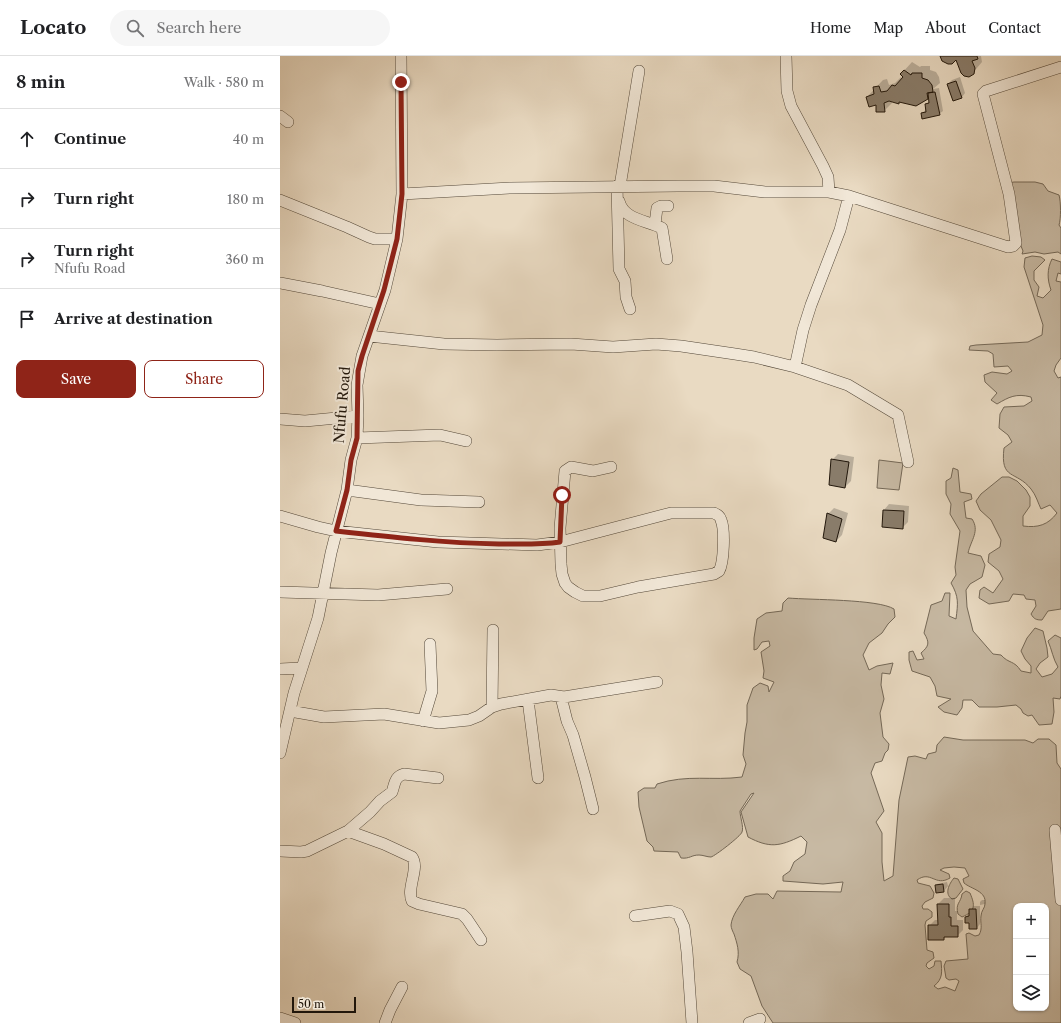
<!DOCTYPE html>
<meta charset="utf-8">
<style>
:root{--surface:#fff;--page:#f6f6f6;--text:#202124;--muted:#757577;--line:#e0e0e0;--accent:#8f2418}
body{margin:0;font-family:"Libre Caslon Text",serif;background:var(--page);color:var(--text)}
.controls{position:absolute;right:12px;bottom:12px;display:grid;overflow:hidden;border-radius:8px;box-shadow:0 1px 3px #0004}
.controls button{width:36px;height:36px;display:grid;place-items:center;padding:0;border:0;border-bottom:1px solid var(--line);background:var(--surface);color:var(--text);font:20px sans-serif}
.scale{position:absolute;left:12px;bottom:10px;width:64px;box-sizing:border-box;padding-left:4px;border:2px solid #22170b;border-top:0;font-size:11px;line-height:14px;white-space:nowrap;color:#22170b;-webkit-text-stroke:3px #f1e7d7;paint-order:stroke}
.stop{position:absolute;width:12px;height:12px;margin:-9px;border:3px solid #8f2418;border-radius:50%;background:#fff}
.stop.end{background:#8f2418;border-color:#fff;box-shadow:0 1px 4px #0008}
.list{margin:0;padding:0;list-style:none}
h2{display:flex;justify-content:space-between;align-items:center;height:52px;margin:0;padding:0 16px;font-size:17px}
h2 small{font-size:13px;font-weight:400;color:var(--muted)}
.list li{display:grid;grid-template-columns:26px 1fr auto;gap:12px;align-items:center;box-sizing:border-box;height:60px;padding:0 16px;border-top:1px solid var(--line)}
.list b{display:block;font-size:15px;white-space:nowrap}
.list p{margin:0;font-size:13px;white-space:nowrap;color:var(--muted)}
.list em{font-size:13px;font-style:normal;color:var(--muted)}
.actions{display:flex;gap:8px;padding:12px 16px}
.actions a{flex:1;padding:9px 0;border:1px solid var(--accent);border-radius:8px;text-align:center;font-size:14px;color:var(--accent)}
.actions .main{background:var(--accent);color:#fff}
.icon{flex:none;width:22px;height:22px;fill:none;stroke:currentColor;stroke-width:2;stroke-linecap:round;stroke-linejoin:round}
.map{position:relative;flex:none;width:781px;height:967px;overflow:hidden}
header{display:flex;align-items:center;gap:24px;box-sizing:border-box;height:56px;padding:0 20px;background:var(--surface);border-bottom:1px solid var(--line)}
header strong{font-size:19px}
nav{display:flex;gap:22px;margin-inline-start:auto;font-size:14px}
.search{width:280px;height:36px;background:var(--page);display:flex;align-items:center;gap:10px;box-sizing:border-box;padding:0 14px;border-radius:22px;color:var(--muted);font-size:15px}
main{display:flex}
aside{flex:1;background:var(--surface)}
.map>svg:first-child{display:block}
.green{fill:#c7b9a3;stroke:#746857;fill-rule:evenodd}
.shadow{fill:#0003}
.building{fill:#897c6a;stroke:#22170b}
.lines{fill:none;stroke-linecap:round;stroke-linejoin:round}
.minor-casing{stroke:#544839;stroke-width:12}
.minor{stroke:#f1e7d7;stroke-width:11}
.route{stroke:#8f2418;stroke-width:5}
.labels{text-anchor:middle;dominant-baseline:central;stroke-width:4;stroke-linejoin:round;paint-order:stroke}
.street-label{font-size:14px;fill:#22170b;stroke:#f1e7d7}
</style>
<header>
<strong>Locato</strong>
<div class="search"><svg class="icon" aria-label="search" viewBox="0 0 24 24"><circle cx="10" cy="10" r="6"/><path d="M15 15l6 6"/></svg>Search here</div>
<nav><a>Home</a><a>Map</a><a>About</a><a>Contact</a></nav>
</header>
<main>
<aside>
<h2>8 min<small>Walk · 580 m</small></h2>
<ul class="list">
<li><svg class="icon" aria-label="ahead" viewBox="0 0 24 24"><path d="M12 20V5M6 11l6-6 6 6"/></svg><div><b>Continue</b></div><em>40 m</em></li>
<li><svg class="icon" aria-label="right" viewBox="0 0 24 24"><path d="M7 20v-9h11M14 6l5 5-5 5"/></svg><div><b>Turn right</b></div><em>180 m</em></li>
<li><svg class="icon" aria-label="right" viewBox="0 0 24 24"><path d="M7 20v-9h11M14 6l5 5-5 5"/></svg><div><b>Turn right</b><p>Nfufu Road</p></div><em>360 m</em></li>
<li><svg class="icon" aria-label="arrive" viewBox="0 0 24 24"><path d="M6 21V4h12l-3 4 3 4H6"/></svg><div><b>Arrive at destination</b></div></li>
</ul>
<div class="actions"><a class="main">Save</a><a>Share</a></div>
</aside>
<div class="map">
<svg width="781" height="967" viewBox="0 0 781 967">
<rect width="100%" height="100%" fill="#e9dac2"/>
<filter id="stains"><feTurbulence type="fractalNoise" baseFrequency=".005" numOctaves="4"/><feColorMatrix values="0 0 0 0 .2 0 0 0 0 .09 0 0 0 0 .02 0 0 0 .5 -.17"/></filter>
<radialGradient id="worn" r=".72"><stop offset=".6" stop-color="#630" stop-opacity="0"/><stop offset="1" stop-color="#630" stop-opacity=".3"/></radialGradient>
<path class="green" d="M734,126H755L763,128L768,135L779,139C781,146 781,163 779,169L781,172V198L778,196L764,198L755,196L742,198L743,195L735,175L727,127Z
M752,200L761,201L765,204L754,215V224L759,231L757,240L763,242L771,234C767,223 767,213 772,203L781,206V218L778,217L776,225L781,226V302L776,309L774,315L778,322L781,321V553L768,555L762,564C756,564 754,563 751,558L756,550L755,544L746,543L744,539L733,538L729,545L709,548L699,542L700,534L704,531L713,537L723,523L719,515L708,506L709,498L720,491L721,484L711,464L700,454L696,445L701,438L722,421H729L737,425L746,434L750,441V450L743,460V470C758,472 768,469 777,457L770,449L761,453C758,447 756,439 751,433C736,414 720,425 724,392L732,386L728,379L719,372L720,358L724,351L744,350L752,345L751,341C736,337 729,341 717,348L711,344L717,337L705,326L704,319L712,316L727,318L732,315L728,310L714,311L713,298L708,295L689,294L690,290L696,289L748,286L762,279L763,269L744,211L745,202Z
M599,404L623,407L619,434L597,432Z
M673,412L678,414L680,436L691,438L692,443L684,446L686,462L692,463C700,475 691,484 688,497L701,500L705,509L702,521L690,528L686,534L687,551L693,575L713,598L721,599C729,608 734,604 741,615L751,617V610L745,603L741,595L747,582L755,572L763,575L767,592L768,601L760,607L756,613L762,621L772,618L778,611C773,603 772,594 768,585L775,579L781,582V640L780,643L773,642L774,656L772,668L759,669L752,659L748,660L743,657L741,653L736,649L717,651H699L692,644H683L682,652L677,659L664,656L658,651L671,643L657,640L655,630L650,621L632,615L629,604V596L633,595L637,604L644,603L641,597C649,590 650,587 644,577L651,549L662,545L665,537H670L669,560L676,563C678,547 679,541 671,527L676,519L675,511L680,475L670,458L671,448L666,438V425L671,422Z
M508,542C531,544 598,543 614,553L615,561L608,568L602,577L589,587L583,599L589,614L597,610L613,607L610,618L602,617L601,629L604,643L600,657L603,681L609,688L608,694L605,697L602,705L595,707L591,717L604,755L596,766L602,777V806L604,825L613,820L619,744L628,701L635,700L646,703L648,698L656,696L657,689L664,681L683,684H745L753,687L758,683H769L776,689L777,707L781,713V967H493L482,950L471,920L460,913L457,906C460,896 457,887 454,878C453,876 451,872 451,869C452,859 460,850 465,841L476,838H488L493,843L497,835L561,836L563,826L543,828L503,825V820L510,815L514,806L525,798L527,786L521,780C499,791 489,792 468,781L461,756L474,737L471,738L460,755C460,761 464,771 462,776C461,780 435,800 431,801C427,801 423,799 419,799C411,799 410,803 401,802L398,796L374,795L373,791L367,785L359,751L358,736L364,732H375L377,728C407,718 432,725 462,721L466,708L463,699L465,677L467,666V649L473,632L480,627L488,630L489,636L494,626L483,622L484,615L481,596L490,590L489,585L482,586L477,593L474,594V582L477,563L486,557L502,555L503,547ZM674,811L685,812L689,820L683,823L684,827C691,833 707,835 705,848C705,852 701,855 701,860C700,867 703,872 699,879L695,880L689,877L686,878L688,903L666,905L664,910L666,922L669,924L676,923L679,925L675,935L665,931L658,933L654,930C663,923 662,916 661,905H655L654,910L649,913L646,910L647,907L654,902L653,896L647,894L645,869L646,865L652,861V856L648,853H643L642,850L645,846L653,842L654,837L650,830L638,827L637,824C651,814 655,831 670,822L669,818L660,814L664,812ZM736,850H766V952H736Z
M674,822L678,823L683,833L676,842L672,843C664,838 669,828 674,822Z
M686,835L690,837C695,849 696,855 682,861L678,858C675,847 681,847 682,838Z"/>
<path class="shadow" d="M661,0H701L702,6L691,19L677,2Z
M632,6L640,11L641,10H650V14L656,16L659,21L660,27L653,33L659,32L663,55L659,58L642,57L647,53L646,49L650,44L649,40L647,42L620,45L619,47L612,45V47L604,55L587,41L603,24L607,23L609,29L615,27L621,21L623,23L625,21L621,18Z
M680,21L685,37L682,41L674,44L668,28L672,24Z
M558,398L574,401L571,425L565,431L552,404Z
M609,448L629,450L628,466L622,472L604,454Z
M554,452L568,457L562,479L556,485L548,458Z
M667,826L668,830L664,835L657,836L656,830L657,828Z
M664,842H675V855H677V864H683V874L677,880H666L664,883L649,870L655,864H658V848Z
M702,844H705V848L700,849V846Z
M694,850H700V868L697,872L686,861Z"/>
<path class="building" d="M660,0H697L698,3L692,5L695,12L694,18L689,21L684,20L681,17L676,4L672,8H668L662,5Z
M624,14L631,19L632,17H642V22L648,24L652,29L653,36L647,37L648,43L636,50L619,46V48L609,45L604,47L605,56H596V49L589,51L586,41L594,38L593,31L599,30L601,36L607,35L612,29L615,30L623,21L620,18Z
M676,25L682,42L673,45L667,28Z
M655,36L660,59L642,63L641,57L646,56L645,48L649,47L648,37Z
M551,403L569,406L565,432L549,429Z
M603,454L624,455L623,473L602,471Z
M547,457L562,463L556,486L543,482Z
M663,828L664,836L656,837L655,829Z
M657,848H669V861H671V870H678V881H664V884H648V869H658Z
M689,853H696L697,873H689V867H685V861L689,860Z"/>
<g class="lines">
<g class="minor-casing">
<path id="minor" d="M506,0L507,35L511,50L543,110L548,121L549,136
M0,60L8,66
M337,130L339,213L345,225L346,241L350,253
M340,130L359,15
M122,138L230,132L398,130H434L485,136H549L569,140L728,191L733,190L736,187L729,138L703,38L706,35L781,11
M0,144L67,171L89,181L95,183H117
M339,145C344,164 366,164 382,172L387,203
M375,168L377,152L381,150H388
M0,227L42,235L100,248
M89,280L164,288L217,289L291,288L333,291L376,288L401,290L455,298L474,301L515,311L568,329L618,359L628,406
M515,311L523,274L531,249L560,174L569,140
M0,363L25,365L78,360
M77,382L160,379L186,385
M67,434L141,444L199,446
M0,460L38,471L56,475L158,486L257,489L280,486L391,457H434C438,459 440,460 441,464C445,473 444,507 439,515L434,518L358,531L320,540H303L295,536L288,531L285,527L282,518L281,508L280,472L285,415L291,411L313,415L331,411
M0,536L98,539L167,533
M0,613L21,612
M281,641L287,665L293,679L305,721L313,753
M248,644L258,722
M212,651L213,574
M10,655L44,661L104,658L159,667L189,664L199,660L212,651L221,648L271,639L284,641L377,626
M143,665L152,635L150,588
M0,697L14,637L38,562L51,497L67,434L71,404L77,382L78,360L77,329L82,300L105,234L117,183L122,138L121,0
M775,774L781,844
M68,775L104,788L132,801C140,812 126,832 132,845L139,848L182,858L187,863L201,884
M0,795L21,796L27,795L68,775L90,756L100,745L112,736C115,728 114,721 124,718L158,722
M355,860L390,855L398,858L404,871L407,896L412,967
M0,962L15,967
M105,967L110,954L122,931
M469,967L480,963"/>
</g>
<use href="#minor" class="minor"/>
</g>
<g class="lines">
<path class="route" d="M121,26L122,138L117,183L104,234L82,300L78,315L77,382L71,404L67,434L56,475C110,481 164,487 219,488C239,488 260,489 280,486L282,439"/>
</g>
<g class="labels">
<g class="street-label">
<text transform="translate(62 349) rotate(-85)">Nfufu Road</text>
</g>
</g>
<rect width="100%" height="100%" filter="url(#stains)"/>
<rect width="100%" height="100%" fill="url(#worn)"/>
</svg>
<div class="controls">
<button>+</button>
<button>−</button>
<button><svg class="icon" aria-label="layers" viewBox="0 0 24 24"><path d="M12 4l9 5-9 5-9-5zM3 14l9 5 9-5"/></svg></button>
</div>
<div class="scale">50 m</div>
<div class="stop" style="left:282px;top:439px"></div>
<div class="stop end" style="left:121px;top:26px"></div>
</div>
</main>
